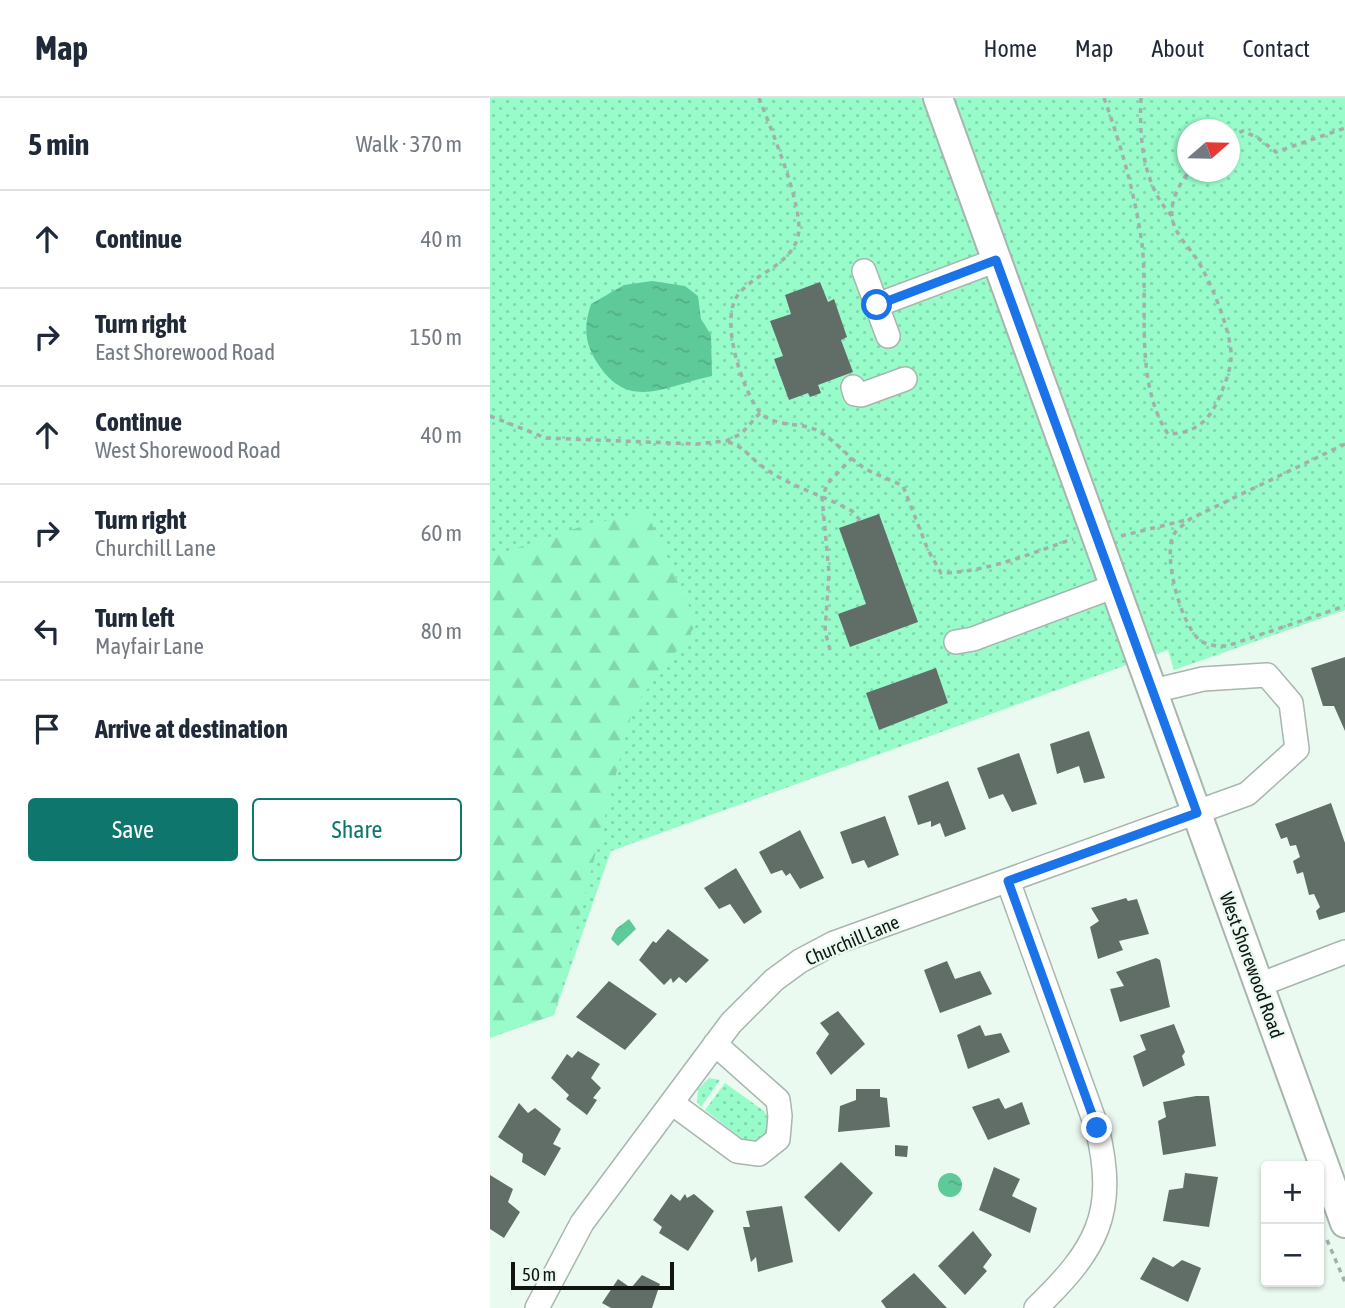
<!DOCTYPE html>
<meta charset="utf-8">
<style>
:root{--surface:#fff;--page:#f2f2f3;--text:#1f2937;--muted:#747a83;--line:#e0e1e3;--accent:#0f766e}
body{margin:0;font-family:"Asap Condensed",sans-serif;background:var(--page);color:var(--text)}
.controls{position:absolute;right:21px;bottom:21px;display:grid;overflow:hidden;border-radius:7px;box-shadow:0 2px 5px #0004}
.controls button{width:63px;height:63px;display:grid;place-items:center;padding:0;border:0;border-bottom:2px solid var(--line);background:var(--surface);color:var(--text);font:35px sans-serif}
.compass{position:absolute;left:687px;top:21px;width:63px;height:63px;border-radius:50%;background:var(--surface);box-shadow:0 2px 5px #0004;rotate:70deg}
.scale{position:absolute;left:21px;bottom:18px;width:163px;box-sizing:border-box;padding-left:7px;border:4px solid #101512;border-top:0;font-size:19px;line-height:24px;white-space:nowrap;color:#101512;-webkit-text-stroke:5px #ebfaf1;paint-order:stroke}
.stop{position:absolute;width:21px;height:21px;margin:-16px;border:5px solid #1a73e8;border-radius:50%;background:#fff}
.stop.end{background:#1a73e8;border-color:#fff;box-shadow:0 2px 7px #0008}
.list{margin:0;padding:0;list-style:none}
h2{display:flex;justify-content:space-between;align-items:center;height:91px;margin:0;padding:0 28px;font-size:30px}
h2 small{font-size:23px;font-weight:400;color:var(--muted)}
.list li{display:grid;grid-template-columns:46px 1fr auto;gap:21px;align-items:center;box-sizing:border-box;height:98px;padding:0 28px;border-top:2px solid var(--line)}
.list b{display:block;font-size:26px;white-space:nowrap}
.list p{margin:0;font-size:23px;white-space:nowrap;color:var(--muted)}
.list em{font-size:23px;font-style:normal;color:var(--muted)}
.actions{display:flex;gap:14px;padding:21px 28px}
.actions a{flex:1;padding:16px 0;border:2px solid var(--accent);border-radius:7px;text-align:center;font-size:24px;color:var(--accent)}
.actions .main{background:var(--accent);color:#fff}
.icon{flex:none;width:38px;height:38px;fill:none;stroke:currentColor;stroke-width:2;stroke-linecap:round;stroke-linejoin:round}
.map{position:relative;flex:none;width:855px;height:1210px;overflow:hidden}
header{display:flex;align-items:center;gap:42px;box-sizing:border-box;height:98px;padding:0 35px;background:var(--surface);border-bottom:2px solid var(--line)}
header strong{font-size:33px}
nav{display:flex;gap:38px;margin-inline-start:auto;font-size:24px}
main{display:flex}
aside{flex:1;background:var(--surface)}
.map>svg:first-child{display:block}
.grass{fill:url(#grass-dots);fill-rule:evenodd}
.forest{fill:url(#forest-firs)}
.water{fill:url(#water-ripples)}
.building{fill:#616e67}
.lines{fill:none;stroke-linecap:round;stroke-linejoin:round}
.minor-casing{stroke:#a8b6ae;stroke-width:26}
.major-casing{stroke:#a8b6ae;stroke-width:32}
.path{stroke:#a3afa8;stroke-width:3.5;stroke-dasharray:5 5;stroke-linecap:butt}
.minor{stroke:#fff;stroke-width:23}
.major{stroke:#fff;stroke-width:28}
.route{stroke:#1a73e8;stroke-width:9}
.labels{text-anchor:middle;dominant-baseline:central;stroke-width:5;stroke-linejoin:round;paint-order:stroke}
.street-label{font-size:19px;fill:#101512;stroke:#ebfaf1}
</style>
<header>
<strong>Map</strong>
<nav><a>Home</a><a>Map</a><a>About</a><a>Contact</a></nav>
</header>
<main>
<aside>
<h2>5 min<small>Walk · 370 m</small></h2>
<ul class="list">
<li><svg class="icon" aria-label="ahead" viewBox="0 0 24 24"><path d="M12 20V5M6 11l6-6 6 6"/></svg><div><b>Continue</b></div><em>40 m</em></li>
<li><svg class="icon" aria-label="right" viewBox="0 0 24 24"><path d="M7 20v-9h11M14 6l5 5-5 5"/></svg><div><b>Turn right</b><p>East Shorewood Road</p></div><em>150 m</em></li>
<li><svg class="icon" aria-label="ahead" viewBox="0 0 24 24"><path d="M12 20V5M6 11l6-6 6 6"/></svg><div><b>Continue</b><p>West Shorewood Road</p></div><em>40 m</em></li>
<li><svg class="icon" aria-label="right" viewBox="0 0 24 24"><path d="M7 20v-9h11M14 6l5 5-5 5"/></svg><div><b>Turn right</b><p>Churchill Lane</p></div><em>60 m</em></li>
<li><svg class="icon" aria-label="left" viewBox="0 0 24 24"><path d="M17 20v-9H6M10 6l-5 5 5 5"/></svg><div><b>Turn left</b><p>Mayfair Lane</p></div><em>80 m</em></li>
<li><svg class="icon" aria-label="arrive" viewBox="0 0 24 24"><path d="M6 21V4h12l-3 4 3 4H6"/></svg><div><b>Arrive at destination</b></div></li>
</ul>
<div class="actions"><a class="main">Save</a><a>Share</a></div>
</aside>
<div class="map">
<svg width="855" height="1210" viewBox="0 0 855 1210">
<defs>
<pattern id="grass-dots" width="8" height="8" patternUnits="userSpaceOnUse" patternTransform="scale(1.75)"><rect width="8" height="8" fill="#97fbca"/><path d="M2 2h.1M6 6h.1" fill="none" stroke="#81d6ac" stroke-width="1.8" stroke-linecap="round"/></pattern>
<pattern id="forest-firs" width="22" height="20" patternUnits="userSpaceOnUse" patternTransform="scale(1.75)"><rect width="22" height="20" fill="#97fbca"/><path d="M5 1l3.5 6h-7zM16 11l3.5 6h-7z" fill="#81d6ac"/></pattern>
<pattern id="water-ripples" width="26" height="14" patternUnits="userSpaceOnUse" patternTransform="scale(1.75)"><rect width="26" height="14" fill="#5fca99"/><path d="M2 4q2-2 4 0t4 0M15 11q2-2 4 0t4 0" fill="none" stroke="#52ad83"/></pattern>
</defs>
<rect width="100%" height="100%" fill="#ebfaf1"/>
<path class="grass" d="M0,0H855V512L684,572L678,552L121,753L64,917L0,940ZM698,32H740V74H698Z
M219,980L230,982L211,1009L207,1004L208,991Z
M235,985L274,1013L283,1029L272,1045L256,1044L215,1012Z"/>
<path class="forest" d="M156,413L207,526L143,610L64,917L0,939V459L87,430Z"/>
<path class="water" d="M162,183L195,188L208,198L211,221L221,237L222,278C174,288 138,315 106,263C94,243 94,227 101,206L134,187Z
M139,821L146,831L128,848L121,841L126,831Z
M448 1087a12 12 0 1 1 24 0a12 12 0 1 1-24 0Z"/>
<path class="building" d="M330,184L338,204L344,201L357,239L351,242L363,274L328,287L331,295L320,299L318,295L299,302L284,261L293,258L280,223L301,216L295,197Z
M389,416L428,524L360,549L348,516L376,506L349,430Z
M855,559V633L844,608H833L821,570Z
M446,570L458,605L389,632L376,595Z
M599,633L615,680L594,685L589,668L567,676L560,646Z
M529,655L547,706L522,714L513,696L499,701L487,670Z
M458,683L476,731L455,739L450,725L441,729V723L428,727L418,698Z
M841,705L855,745V814L829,822L826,813L830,809L824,796L819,797L813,774L807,776L803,763L810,759L806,747L800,748L797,739L791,741L785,726Z
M395,718L409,757L378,770L374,762L362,766L350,734Z
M310,732L334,780L310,791L300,775L296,778L292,772L281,776L269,754Z
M246,770L272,814L254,826L240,806L229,811L214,790Z
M636,800L638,803L647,801L659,836L629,843L633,852L608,861L600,829L609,823L601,810Z
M178,831L219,862L196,885L189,879L183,885L181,880L174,887L149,862L163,843L166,845Z
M666,860L670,862L680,909L630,924L620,891L634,888L626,874Z
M457,863L465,881L490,873L502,896L450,915L434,872Z
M119,883L167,916L135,952L86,919Z
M348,913L375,946L341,977L326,955L339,936L330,925Z
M684,926L695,954L692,958L695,967L653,989L643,958L656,952L650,937Z
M490,927L495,938L511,935L520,954L478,971L467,937Z
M88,953L110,966L101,980L111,990L103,1000L107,1002L97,1017L76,1001L79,997L61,980L77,956L82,960Z
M366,991H390V999L397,1000L400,1029L348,1034L350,1008L366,1002Z
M706,998H719L726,1048L673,1057L668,1023L676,1019L673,1004Z
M509,1000L515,1011L532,1004L540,1026L498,1042L482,1009Z
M29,1005L38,1015L45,1010L71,1031L63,1046L71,1050L55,1078L32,1064L33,1056L8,1039Z
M405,1047L418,1048L417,1059L405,1058Z
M351,1064L383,1095L349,1134L314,1099Z
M504,1069L530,1081L522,1098L547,1110L540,1135L489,1112Z
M695,1075L728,1079L719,1129L673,1123L679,1092L693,1090Z
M0,1077L23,1091L18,1104L30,1114L14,1140L0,1131Z
M181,1096L190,1103L195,1096L197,1100L204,1096L224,1113L198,1153L169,1135L172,1129L163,1122Z
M292,1108L303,1164L268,1174L266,1159L261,1164L253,1129H260L256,1113Z
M483,1133L502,1157L493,1169L497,1173L475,1197L448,1168Z
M663,1159L683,1169L692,1162L711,1170L698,1204L650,1181Z
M424,1175L457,1210H396L391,1203Z
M152,1177L170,1186L162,1210H121L112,1205L128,1181L141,1190Z"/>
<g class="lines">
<g class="minor-casing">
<path id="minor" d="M374,173L398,238
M387,207L507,162
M363,289L365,296L371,297L415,281
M466,544L483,541L625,488
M518,783L607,1030C628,1116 606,1152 546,1210
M769,887L855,854
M182,1005L247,1053L269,1056L288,1041L290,1018L288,1002L225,946
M47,1210L92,1125L241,925L284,882L310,863L344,845L757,696L807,651L801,605L777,577L713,581L663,593"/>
</g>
<g class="major-casing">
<path id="major" d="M448,0L855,1125"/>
</g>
<path class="path" d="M269,0C280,28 315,112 308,138C301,168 264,175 248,197C229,221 252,291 269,313C281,329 307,324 324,331C341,338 355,356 370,367C382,376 400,381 413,388L438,452L451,475C498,474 539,456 583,441
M614,0C631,47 645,96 652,146C659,206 643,283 678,336C702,336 718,325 728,302C733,291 740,275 741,261C743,237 720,181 706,160C698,148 683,134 682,118C680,104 690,84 699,74
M651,0C649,40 653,88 682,118
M740,38L753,33L768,40L786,54L855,30
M0,318L56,340L207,346L236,343L251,336L270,315
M238,344C254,348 260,360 273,369C300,389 333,397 362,413L370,422
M855,346L700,421C696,425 688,430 684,436C672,456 691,529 711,543C718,548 728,548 737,548L855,508
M631,438L700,421
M340,552L335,533L339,475L332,399L338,385L362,360
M837,1142L855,1184"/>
<use href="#minor" class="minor"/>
<use href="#major" class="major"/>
</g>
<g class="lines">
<path class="route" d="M387,207L506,162L707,715L518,783L607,1030"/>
</g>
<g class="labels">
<g class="street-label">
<text transform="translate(362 842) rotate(-23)">Churchill Lane</text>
<text transform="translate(762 867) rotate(70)">West Shorewood Road</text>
</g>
</g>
</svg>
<div class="controls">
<button>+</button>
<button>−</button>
</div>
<svg class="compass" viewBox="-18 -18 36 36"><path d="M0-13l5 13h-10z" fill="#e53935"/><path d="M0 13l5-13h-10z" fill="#747a83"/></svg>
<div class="scale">50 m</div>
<div class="stop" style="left:387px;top:207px"></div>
<div class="stop end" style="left:607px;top:1030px"></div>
</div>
</main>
